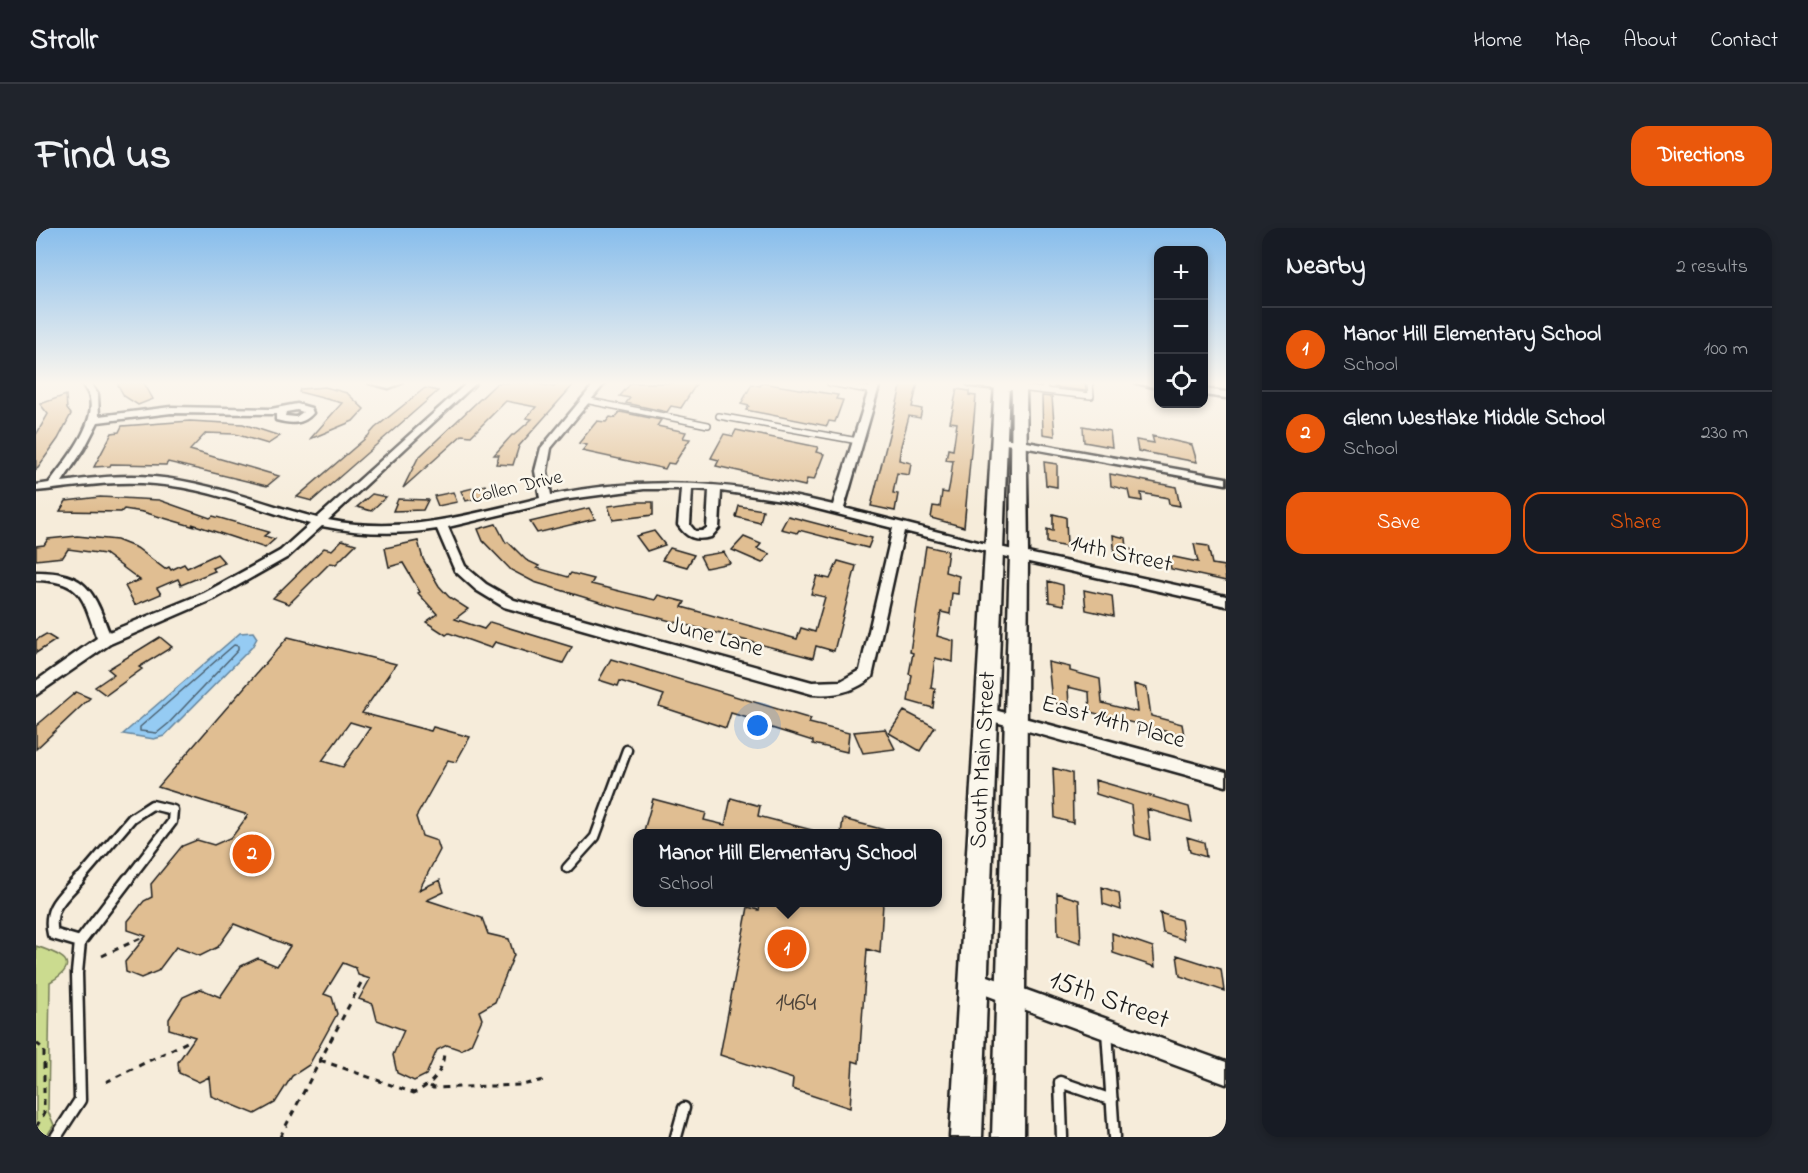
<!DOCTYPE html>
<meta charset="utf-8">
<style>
:root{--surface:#171b24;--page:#20242c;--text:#f1f3f6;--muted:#9ea1a6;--line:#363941;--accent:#ea580c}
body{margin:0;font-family:"Indie Flower",sans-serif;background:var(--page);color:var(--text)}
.controls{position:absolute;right:18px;top:18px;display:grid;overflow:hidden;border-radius:12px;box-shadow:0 3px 9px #0003}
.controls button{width:54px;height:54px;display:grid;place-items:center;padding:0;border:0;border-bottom:2px solid var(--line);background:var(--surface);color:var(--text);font:30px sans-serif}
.you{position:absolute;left:722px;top:498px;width:21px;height:21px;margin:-15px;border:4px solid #fff;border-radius:50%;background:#1a73e8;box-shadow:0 0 0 9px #1a73e833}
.badge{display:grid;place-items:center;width:39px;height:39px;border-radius:50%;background:var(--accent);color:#fff;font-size:20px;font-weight:700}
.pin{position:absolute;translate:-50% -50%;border:3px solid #fff;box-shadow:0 2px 6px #0006}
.popup{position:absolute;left:597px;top:601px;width:309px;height:78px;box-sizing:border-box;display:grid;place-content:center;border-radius:12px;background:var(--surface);filter:drop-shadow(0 2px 4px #0005);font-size:20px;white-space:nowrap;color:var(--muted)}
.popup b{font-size:22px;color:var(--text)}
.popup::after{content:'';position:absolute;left:50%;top:100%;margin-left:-12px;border:12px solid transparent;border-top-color:var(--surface)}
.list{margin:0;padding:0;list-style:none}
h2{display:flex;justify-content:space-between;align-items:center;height:78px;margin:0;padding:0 24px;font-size:26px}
h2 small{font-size:20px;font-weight:400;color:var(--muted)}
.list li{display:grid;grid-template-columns:39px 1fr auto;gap:18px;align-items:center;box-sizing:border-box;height:84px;padding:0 24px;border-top:2px solid var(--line)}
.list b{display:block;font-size:22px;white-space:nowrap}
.list p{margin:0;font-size:20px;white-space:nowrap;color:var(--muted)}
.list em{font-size:20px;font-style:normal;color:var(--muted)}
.actions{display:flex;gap:12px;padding:18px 24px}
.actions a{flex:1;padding:14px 0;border:2px solid var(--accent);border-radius:18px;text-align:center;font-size:21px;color:var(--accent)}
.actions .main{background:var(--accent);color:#fff}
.icon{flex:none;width:33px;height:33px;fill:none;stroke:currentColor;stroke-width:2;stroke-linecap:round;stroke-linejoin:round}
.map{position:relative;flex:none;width:1190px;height:909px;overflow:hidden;border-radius:18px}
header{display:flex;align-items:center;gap:36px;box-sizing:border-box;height:84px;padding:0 30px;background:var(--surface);border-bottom:2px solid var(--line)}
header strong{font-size:28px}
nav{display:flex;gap:33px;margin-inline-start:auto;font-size:21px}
.intro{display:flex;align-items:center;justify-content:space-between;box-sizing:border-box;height:144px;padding:0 36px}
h1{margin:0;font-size:42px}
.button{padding:15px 27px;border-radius:18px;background:var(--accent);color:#fff;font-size:21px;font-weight:700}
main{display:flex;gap:36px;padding:0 36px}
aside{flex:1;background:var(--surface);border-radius:18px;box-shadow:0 3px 9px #0003}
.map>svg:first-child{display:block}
.green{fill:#cbdb8f;stroke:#747c56;stroke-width:1.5}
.water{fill:#95cbf3;stroke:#65859d;stroke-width:1.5}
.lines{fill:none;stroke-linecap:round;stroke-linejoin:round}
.shore{stroke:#4c6272;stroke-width:1.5}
.building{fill:#e0be92;stroke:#1c1c1c;stroke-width:1.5;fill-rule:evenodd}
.lane-far2-casing{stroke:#1c1c1c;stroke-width:8}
.lane-far1-casing{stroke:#1c1c1c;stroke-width:13}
.lane-casing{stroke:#1c1c1c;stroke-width:15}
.street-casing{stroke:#1c1c1c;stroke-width:5}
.secondary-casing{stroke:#1c1c1c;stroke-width:5}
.path{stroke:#1c1c1c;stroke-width:3;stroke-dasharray:6 6;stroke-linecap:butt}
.lane-far2{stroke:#fbf7ec;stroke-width:5}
.lane-far1{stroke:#fbf7ec;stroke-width:8}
.lane{stroke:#fbf7ec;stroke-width:10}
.street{fill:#fbf7ec;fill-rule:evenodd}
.secondary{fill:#fbf7ec;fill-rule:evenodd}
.labels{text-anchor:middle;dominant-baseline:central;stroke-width:5;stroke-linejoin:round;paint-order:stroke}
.far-street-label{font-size:20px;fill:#1c1c1c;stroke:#fbf7ec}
.street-label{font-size:24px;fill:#1c1c1c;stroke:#fbf7ec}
.near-number-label{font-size:26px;fill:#4d443a}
.near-street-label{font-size:28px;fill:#1c1c1c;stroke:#fbf7ec}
</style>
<header>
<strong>Strollr</strong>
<nav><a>Home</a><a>Map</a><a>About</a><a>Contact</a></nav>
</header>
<div class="intro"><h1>Find us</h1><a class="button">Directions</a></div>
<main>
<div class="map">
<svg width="1190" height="909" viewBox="0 0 1190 909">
<rect width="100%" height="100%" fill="#f6ecda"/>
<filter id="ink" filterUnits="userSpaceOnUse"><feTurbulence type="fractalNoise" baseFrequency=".0167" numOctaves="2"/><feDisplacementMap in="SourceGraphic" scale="12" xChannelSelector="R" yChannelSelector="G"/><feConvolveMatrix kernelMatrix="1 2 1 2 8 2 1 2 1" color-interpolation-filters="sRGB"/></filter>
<g filter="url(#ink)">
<path class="green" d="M0,718C23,726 48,734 14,754L12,883L18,897L10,909H0Z"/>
<path class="water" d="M217,404L221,410L216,419L128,508L118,511L87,506L204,405Z"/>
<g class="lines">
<path class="shore" d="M198,417L202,418V422L132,496L121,505L104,503V499Z"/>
</g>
<path class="building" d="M81,155H108L117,171L102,177L88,168Z
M461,155H496L518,159L522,155H539L483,218L477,237L460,236L463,227H458L476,207H478L496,191L490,190L500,179L470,173L435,208L426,207L367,260L382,230Z
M595,155H661L645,180L635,178L631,184L590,175L594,170L584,168Z
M726,155L802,167L800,171L807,172L799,194L793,193L791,198L710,182L713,178L705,176L716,156L724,158Z
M866,155H882L876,179L886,181L884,190L873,188L865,218L863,232L875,235L873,247L861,245L857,265L862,266L859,283L835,278Z
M1018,155H1049L1050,163L1018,159Z
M289,159L311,165L328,181L317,193L274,211L306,175L263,164L264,161Z
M389,160L402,163L276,273L261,269L332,208L339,200Z
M921,161L933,163V167L940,168L928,299L895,290L897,278L904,279L906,264L912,265L914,255L917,233L910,232L912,221L917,222L921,195L914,194Z
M30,167L31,181L35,186L22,211L0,242V207L12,186L4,176Z
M1006,168L1016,169L1019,208L1007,206Z
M584,184L625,192L621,198L650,204L647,210L654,211L638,236L632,235L629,241L546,223L551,217L543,215L561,193L570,194L574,189L579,190Z
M154,193L207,196L244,208L232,216L199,206L170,205L154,222L243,248L231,258L132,234L130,237L75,236L74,238L58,239L76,205L83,204L86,198Z
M1047,198L1074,203L1076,219L1048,214Z
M700,202L782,219L780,224L788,226L778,252L771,251L769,258L680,238L683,232L675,230L688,206L697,208Z
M1116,208L1156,217L1161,234L1102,223L1100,212L1118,215Z
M1008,234L1021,236V259L1010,257Z
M1074,246L1140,259L1144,278L1133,276L1132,270L1105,265L1106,273L1094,271L1092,262L1075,258Z
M449,257L454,267L430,273L425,263Z
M417,264L421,274L402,278L398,268Z
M336,266L350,269L335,283L321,279Z
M64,269L123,272L174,290L177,288L233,304L228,308L239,311L229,320L156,296L159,299L107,284L88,281L85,284L24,283L30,273Z
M362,271L392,272L387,282L357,283Z
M602,274H617V287L577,292L572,278Z
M703,278L727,282L724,295L700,289Z
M553,280L559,291L501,305L494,294Z
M1017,286L1030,289L1031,319L1011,315V301L1017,303Z
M752,288L836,310L832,320L763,302L761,305L745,301Z
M460,296L470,315L472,314L490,332L503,338L501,340L532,349L535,345L558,351L555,356L619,372L622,367L649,374L646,379L761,411L765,400L779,404L789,369L775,366L781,348L794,351L802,333L820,338L798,423L780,418L777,430L577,378L498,354L475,342L447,313L442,301Z
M618,303L629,317L611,323L600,308Z
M1077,307L1090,310L1091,321L1098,322L1100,333L1079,329Z
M41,308L81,312L101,320L129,341L133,339L135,342L148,336L151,340L181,326L189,335L176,340L179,343L145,357L142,351L121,360L125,366L99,377L89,358L104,352L69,326L32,321L27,329L0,332V318L8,317L12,311Z
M708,309L725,316L721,321L734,326L726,335L696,322Z
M306,312L320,316L300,336L294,335L253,376L237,370L288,320L296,322Z
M382,313L387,331L403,358L413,369L432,381L419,391L448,401L454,394L536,419L527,435L459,414L455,420L413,405L410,407L390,394L401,386L382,365L384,364L367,335L353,339L349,320Z
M1158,316L1172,318L1176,336L1188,338L1190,353L1135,341L1133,328L1162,334Z
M890,318L912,323L909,344L923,348L922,366L916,365L914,386L905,384L901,408L918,413L917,434L899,430L895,460L899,461L897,480L872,473L876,447L873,446L877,425L874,424Z
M634,320L658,327L651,339L626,332Z
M688,324L694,335L670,340L664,328Z
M1012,353L1027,357L1028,377L1013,374Z
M1048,362L1076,368L1078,388L1050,382Z
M10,406L20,412L0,425V412Z
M124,409L136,419L103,439L106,441L70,467L59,459L78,446L72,441Z
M252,409L360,436L326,485L395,503L397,499L434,509L420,534L412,532L380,589L386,608L401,613L404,622L383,662L404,652L408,664L391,672L446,690L452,706L473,711L478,727L459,774L443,783L446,791L435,816L425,822L411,817L401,822L390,847L378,853L361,845L357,827L368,802L341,792L337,776L323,771L334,751L322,747L320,740L307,735L288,766L296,769L301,786L273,837L256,848L239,875L219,886L175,868L173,849L163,854L143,845L142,834L159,809L133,801V791L147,769L165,761L184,769L205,738L222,730L241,738L254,718L198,696L182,719L164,728L140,719L122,743L105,750L90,744L89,734L110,708L92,702V693L108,673L116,669L115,656L146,618L161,612L178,617L196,609L212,587L122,559ZM314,494L334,500L307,539L286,533Z
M575,431L775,491L773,495L813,505L811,524L777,516V513L726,497L724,502L712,498L715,491L695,485L690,500L623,478L628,467L584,453L582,458L563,452Z
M1012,434L1034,439V443L1064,451L1066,475L1101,484L1098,456L1111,460L1115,488L1146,496L1148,508L1054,484L1053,464L1032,459L1033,479L1016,474Z
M40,464L54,470L0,521V498Z
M868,483L899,499L884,523L853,505Z
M849,501L859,521L827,525L818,504Z
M1017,540L1036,545L1037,595L1019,590Z
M1059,552L1153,579L1156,594L1111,581L1114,612L1098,607L1095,577L1060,566Z
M695,570L724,578L722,588L776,602L775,606H607L617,571L670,585L668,592L689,597Z
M807,591L849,602L848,606H805Z
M1151,609L1168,614L1170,629L1154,624Z
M1066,659L1083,665L1085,682L1067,676Z
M1021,665L1043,672L1045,715L1022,707Z
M724,675H847L844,725L831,721L823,835L817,833L814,880L756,861L757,851L684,827L712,679L723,682Z
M1124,685L1145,692L1148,712L1127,705Z
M1076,705L1117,719L1119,739L1077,725Z
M1141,727L1185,741L1188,763L1144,748Z"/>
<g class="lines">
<g class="lane-far2-casing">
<path id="lane-far2" d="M794,155L838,163
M984,160L1009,163L1008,155
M1009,163L1055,168L1054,155
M549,172L672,197
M683,188L822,213"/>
</g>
<g class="lane-far1-casing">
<path id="lane-far1" d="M531,640L559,609L591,522
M42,653L96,590L116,577L137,582L136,594L91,653"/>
</g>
<g class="lane-casing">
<path id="lane" d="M43,651C26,670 11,679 17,706L44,714
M44,714L92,651
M1071,803L1078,909
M20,909L44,872L41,745L44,714
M640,909L648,880
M1026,909L1024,854L1076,872"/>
</g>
<g class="street-casing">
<path id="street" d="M46,155H54L62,167L63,188L135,179L235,181L261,176L275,180L277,185C267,197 255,196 240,192V186L135,185L62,194L48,221L26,254C56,250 87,246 118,249C174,254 227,276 281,290L431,155H440L292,292C368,307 431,287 504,270L499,243L505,220L559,155H569L515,220L511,243L515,267C611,247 703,254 797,277L835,155H844L808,280L950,316L1190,368V378L984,332L868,303L836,449C819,464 799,468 776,466L468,379L440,362L419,343L401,301C362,307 325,306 286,298L252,329L178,371L74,416L0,467V453L61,410C47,371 47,353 0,352V344C50,344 57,362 73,404L168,365L244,323L274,296C223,282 172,260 119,256C79,252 39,259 0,263V257L13,255C28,234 63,195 53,167C51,162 47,158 46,155ZM261,182L267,184L260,189L249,188L250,184ZM608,261H645L642,297C651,310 659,313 675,309L683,300L685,263L746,272L857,300L824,442L805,453L776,454L478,372L450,356L429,338L412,299L526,272ZM656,261L673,262L671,300L666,303H659L654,297Z
M333,155H366L353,160Z
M930,155C944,154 978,152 989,160L984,163L935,158Z
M1100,155H1122V160Z
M1168,161L1190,164V170L1168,167Z
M963,209L1190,250V256L959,214L958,212Z
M951,480L1190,544V558L945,490L943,486L945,482Z
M938,743L1190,834V856L931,760L928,753L931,746Z"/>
</g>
<g class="secondary-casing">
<path id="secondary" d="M959,155H973L946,909H914Z
M976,155H990L992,327L988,909H956L974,327Z"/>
</g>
<path class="path" d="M66,728L105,710
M0,815L8,821V886L0,899
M284,832L378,865C396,856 407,845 408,824
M70,854L153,813
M394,858L397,860L486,857L508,852
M244,909L328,749"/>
<use href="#lane-far2" class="lane-far2"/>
<use href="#lane-far1" class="lane-far1"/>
<use href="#lane" class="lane"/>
<use href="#street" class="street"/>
<use href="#secondary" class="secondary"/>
</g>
</g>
<linearGradient id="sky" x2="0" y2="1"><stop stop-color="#87bdec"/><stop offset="0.55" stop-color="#fbf6ee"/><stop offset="1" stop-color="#fbf6ee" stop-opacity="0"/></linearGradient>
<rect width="1190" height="282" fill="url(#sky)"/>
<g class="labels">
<g class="far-street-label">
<text transform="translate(481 260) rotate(-13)">Collen Drive</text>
</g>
<g class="street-label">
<text transform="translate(1085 327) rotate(12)">14th Street</text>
<text transform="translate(679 410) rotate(15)">June Lane</text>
<text transform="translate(1077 495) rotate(15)">East 14th Place</text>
<text transform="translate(948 532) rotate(-87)">South Main Street</text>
</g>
<g class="near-number-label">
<text x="760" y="776">1464</text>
</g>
<g class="near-street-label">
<text transform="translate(1073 773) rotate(20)">15th Street</text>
</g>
</g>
</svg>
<div class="controls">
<button>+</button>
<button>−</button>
<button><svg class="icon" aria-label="locate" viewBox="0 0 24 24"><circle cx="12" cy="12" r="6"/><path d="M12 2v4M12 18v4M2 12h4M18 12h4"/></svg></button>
</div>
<div class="you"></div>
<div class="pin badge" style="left:751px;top:721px">1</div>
<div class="popup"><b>Manor Hill Elementary School</b>School</div>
<div class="pin badge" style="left:216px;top:626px">2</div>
</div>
<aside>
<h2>Nearby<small>2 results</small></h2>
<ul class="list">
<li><span class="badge">1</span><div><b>Manor Hill Elementary School</b><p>School</p></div><em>100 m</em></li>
<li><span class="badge">2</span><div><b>Glenn Westlake Middle School</b><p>School</p></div><em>230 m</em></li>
</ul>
<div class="actions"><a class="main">Save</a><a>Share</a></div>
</aside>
</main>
